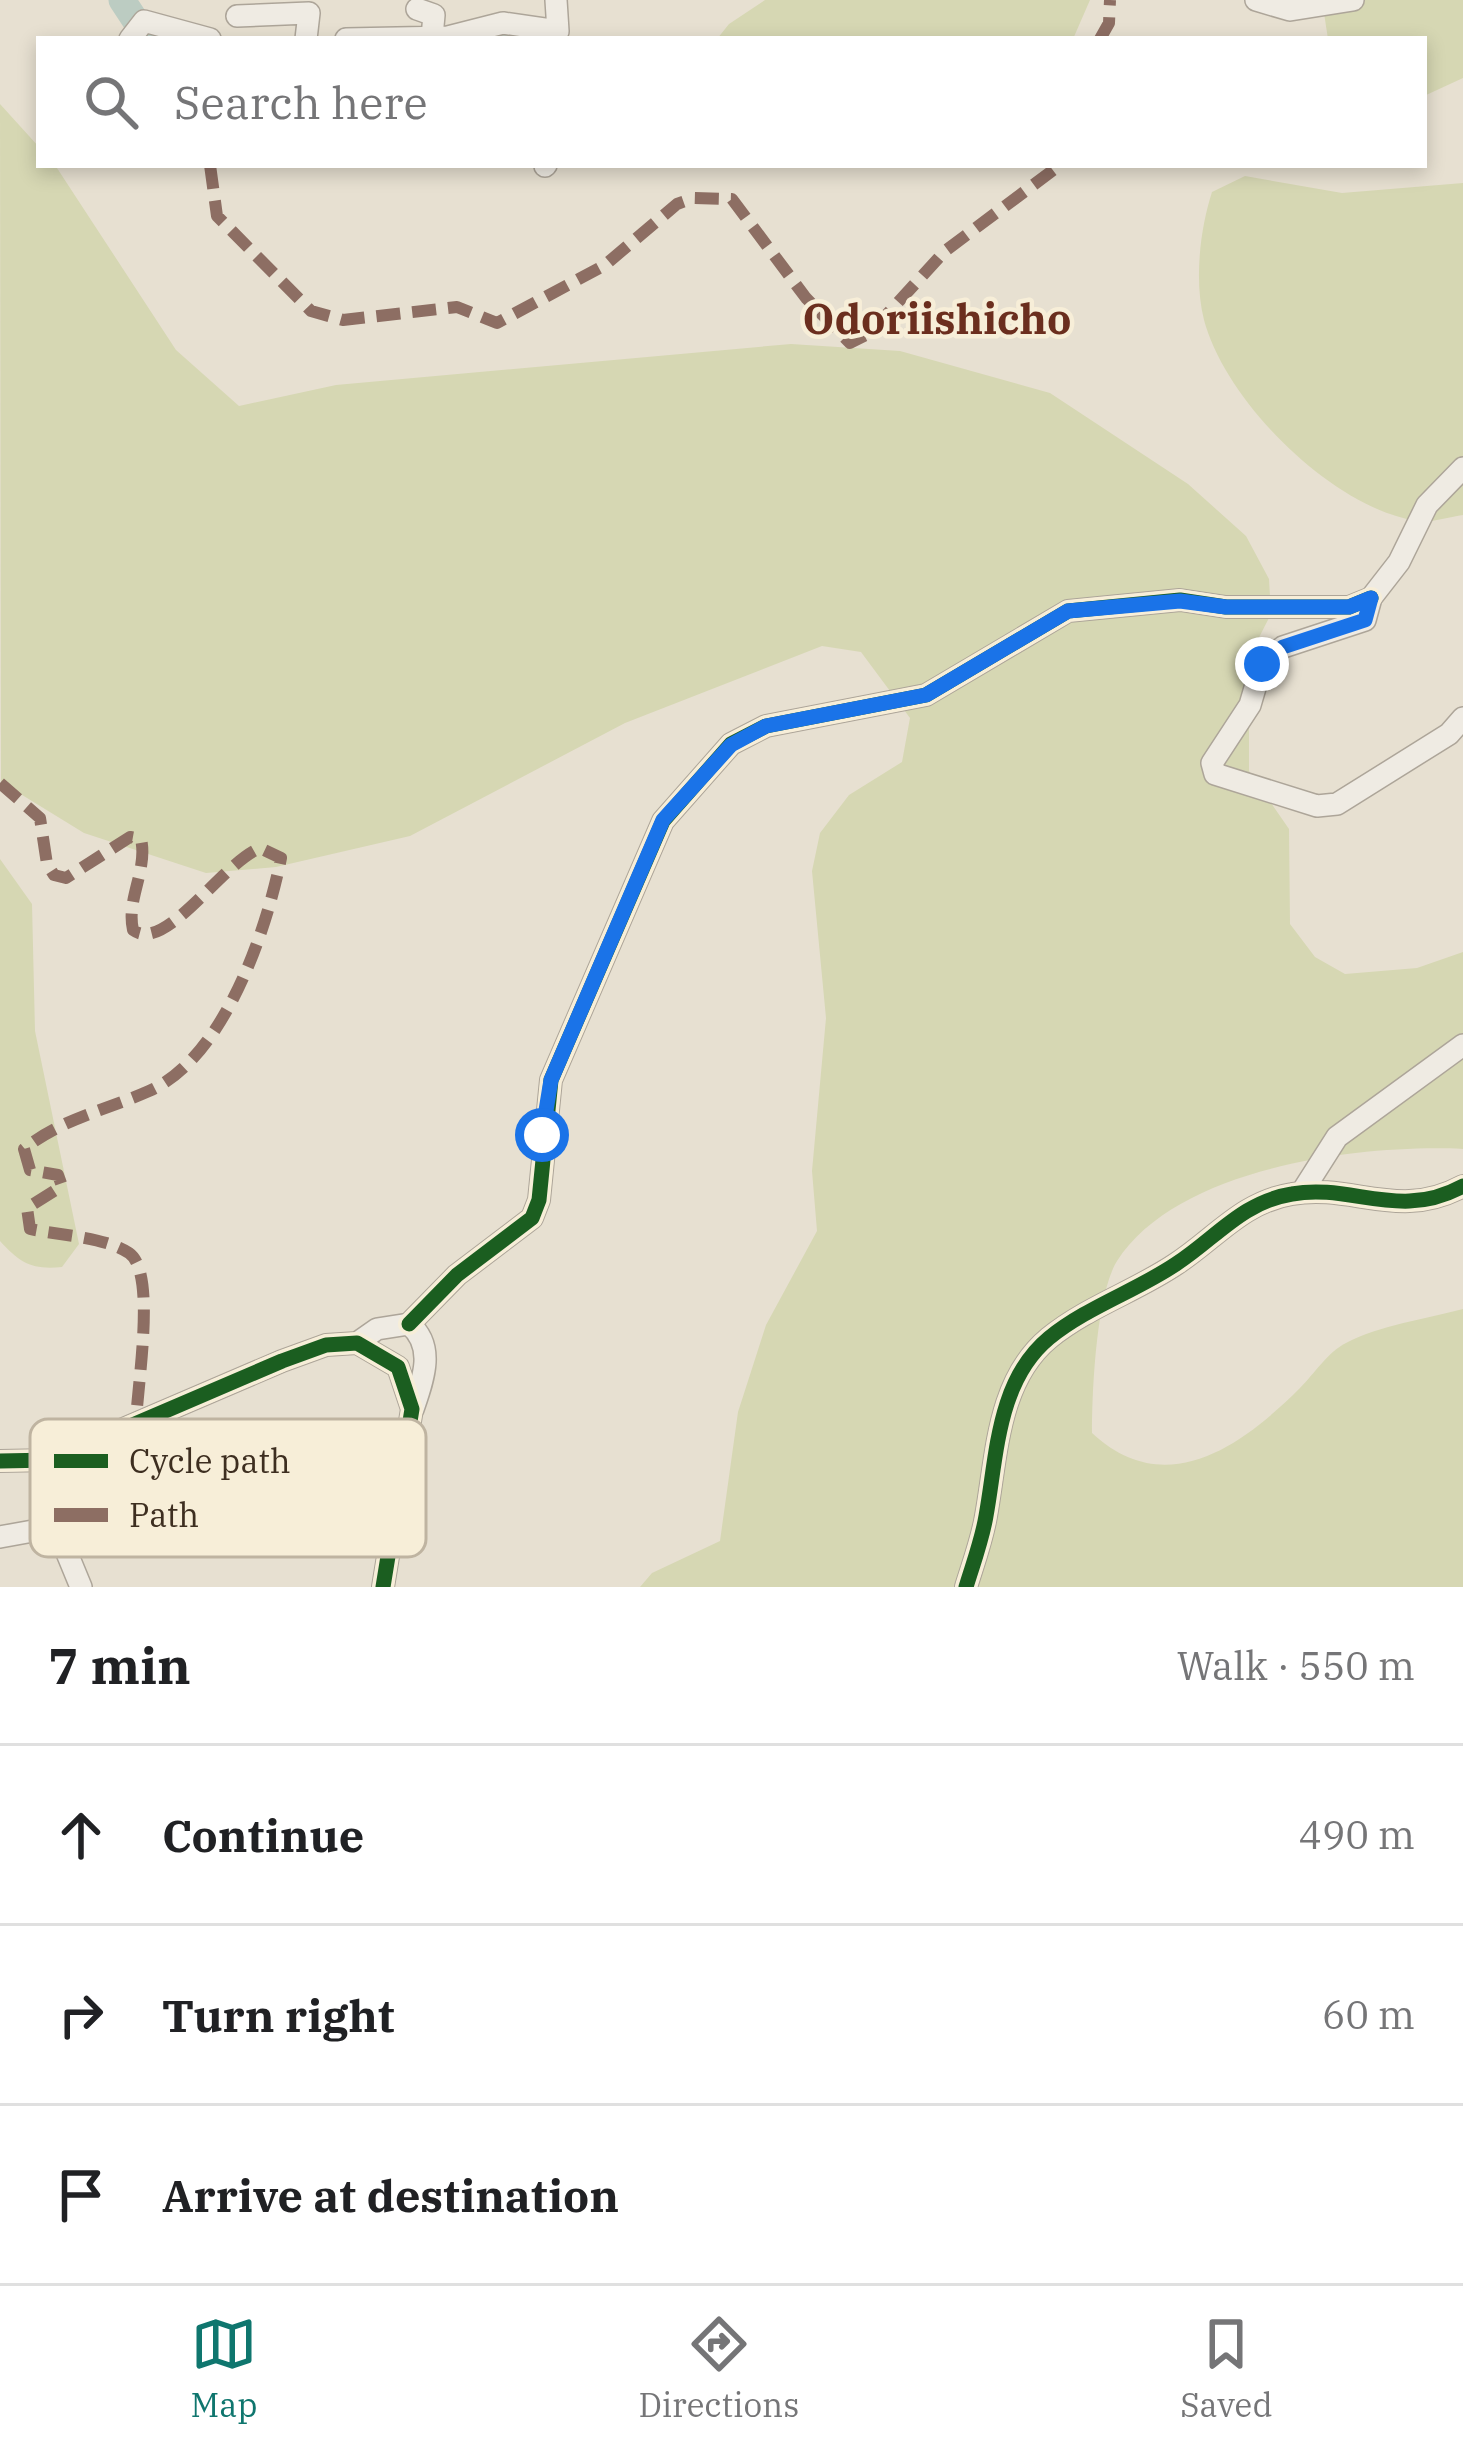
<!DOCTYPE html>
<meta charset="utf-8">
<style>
:root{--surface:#fff;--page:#f6f6f6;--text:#202124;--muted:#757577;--line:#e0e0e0;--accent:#0f766e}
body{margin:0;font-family:"IBM Plex Serif",serif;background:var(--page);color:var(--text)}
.stop{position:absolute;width:36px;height:36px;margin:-27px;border:9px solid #1a73e8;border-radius:50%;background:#fff}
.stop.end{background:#1a73e8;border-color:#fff;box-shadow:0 3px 12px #0008}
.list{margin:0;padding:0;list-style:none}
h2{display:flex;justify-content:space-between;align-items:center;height:156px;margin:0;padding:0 48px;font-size:51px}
h2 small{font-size:39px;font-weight:400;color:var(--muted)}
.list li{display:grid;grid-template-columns:78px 1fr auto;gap:36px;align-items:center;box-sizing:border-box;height:180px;padding:0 48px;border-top:3px solid var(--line)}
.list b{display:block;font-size:45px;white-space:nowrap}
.list em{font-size:39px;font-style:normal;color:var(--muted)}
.icon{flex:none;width:66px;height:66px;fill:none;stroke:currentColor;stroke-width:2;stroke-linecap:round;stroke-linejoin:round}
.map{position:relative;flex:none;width:1463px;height:1587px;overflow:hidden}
.search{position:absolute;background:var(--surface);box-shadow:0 6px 18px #0003;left:36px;right:36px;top:36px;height:132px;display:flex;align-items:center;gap:30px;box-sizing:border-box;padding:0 42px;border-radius:0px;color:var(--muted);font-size:45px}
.sheet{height:696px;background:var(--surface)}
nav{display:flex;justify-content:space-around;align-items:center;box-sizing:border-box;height:168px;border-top:3px solid var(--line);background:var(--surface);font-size:33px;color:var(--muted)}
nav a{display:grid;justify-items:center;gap:6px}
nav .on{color:var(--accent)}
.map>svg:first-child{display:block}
.green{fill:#d6d7b3}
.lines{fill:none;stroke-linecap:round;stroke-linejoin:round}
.river{stroke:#bcccc2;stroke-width:27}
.minor-casing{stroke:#ada599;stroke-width:24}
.minor{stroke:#efebe3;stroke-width:21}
.quiet{stroke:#8d6e63;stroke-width:12;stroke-dasharray:24 12;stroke-linecap:butt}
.cycleway-casing{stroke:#f7eed8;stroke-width:22}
.cycleway{stroke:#1b5e20;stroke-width:15}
.route{stroke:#1a73e8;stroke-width:15}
.labels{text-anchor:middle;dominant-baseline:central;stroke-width:9;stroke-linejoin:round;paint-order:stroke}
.quarter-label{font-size:42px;font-weight:bold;fill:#6b2e1e;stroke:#f7eed8}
.key{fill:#f7eed8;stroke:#bfb4a1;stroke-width:3}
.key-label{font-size:33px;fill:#3d2e20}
</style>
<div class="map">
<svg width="1463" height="1587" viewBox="0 0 1463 1587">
<rect width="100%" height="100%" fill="#e7e0d1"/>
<path class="green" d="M765,0H1090L1073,39H717L729,24Z
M1322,0H1463V78L1424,96V39H1328Z
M0,104L39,147V165H55L176,350L239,406L336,385L791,344L900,351L1050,393L1188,484L1246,536L1269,579L1271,614L1249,657V771L1289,829L1290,924L1315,957L1345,974L1417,968L1463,952V1149C1361,1144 1177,1167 1117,1261C1096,1295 1092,1393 1092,1433C1165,1501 1241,1447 1300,1388C1314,1374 1328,1352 1346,1343C1380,1325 1426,1319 1463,1309V1587H640L652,1573L720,1541L738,1412L766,1325L817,1231L812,1171L826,1018L812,871L820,833L849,795L902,762L910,718L861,652L822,646L625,723L410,836L276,867L206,873L84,833L1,782Z
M1245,176L1342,193L1463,183V515C1449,517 1431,523 1417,521C1332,508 1226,402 1204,320C1194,281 1200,229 1212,192Z
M0,859L32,904L35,1031L79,1244L62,1267C32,1270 20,1263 0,1241Z"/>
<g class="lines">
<path class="river" d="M122,0L147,38L159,39
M489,39L515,35L522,39"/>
<g class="minor-casing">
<path id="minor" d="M1256,0L1290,10L1353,0
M417,9L434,15L432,37
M237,16L309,13L306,39
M551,37L558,31L556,0
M130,39L144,21L210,39
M346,39L448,37L503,23L558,31
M545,166L546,165
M1463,468L1427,505L1399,562L1371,598L1365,620L1283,647L1262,664L1250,705L1212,763L1215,774L1317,806L1337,804L1449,734L1463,718
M1302,1192L1337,1137L1463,1045
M409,1324L457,1275L532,1218L539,1200L551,1080L663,821L731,744L766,726L926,695L1068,611L1180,600L1226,607H1349L1371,598
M357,1343L377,1329L409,1324C436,1346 423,1380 413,1409
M0,1461L51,1460L282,1361L326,1345L357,1343L398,1367L412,1409L383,1587
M0,1537L44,1529L62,1541L81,1587
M966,1587C973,1564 982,1540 986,1516C997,1456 997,1381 1049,1338C1087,1307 1136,1291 1176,1264C1216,1238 1242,1202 1292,1194C1352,1183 1399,1221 1463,1186"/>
</g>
<use href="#minor" class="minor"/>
<path class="quiet" d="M1100,39L1109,23L1110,0
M210,165L217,216L311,311L343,320L457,307L497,323L605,265L677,204L694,198L732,199L806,298L850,343L870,333L945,251L1060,165
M0,783L40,818L47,864L54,875L66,878L130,837L141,839C148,870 126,899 133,930C165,954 221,864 260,848L281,858C266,933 223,1059 149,1091C106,1110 61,1119 24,1149L30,1170L58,1175L62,1186L27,1208L30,1229C58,1235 105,1237 129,1253C157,1272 137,1386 136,1423"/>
<g class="cycleway-casing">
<path id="cycleway" d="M409,1324L457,1275L532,1218L539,1200L551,1080L663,821L731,744L766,726L926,695L1068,611L1180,600L1226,607H1349L1371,598
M0,1461L51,1460L282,1361L326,1345L357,1343L398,1367L412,1409L383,1587
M966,1587C973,1564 982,1540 986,1516C997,1456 997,1381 1049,1338C1087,1307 1136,1291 1176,1264C1216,1238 1242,1202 1292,1194C1352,1183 1399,1221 1463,1186"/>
</g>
<use href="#cycleway" class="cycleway"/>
</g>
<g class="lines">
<path class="route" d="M542,1135L551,1080L663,820L731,745L766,726L926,695L1068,611L1180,601L1226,607H1349L1371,598L1365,620L1283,647L1262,664"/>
</g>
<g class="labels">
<g class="quarter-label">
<text x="937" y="318">Odoriishicho</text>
</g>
</g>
<rect x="30" y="1419" width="396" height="138" rx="18" class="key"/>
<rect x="54" y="1454" width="54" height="14" fill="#1b5e20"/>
<rect x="54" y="1508" width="54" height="14" fill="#8d6e63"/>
<g class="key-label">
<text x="129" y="1473">Cycle path</text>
<text x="129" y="1527">Path</text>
</g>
</svg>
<div class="stop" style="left:542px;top:1135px"></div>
<div class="stop end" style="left:1262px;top:664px"></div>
<div class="search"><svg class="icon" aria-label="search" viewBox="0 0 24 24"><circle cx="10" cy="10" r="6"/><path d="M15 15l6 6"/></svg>Search here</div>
</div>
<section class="sheet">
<h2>7 min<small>Walk · 550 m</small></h2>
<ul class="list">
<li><svg class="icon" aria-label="ahead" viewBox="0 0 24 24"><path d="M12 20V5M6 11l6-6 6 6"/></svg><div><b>Continue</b></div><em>490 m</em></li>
<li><svg class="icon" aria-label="right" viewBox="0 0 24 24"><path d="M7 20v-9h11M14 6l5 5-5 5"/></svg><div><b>Turn right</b></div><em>60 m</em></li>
<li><svg class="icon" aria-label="arrive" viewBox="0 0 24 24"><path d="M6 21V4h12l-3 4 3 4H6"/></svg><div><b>Arrive at destination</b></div></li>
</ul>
</section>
<nav>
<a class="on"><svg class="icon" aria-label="map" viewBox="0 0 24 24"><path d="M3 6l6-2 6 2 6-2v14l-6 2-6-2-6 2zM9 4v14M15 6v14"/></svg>Map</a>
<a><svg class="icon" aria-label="directions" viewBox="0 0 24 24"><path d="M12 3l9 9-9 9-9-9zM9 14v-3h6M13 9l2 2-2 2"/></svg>Directions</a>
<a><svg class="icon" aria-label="saved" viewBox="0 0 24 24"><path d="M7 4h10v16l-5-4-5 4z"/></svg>Saved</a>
</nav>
